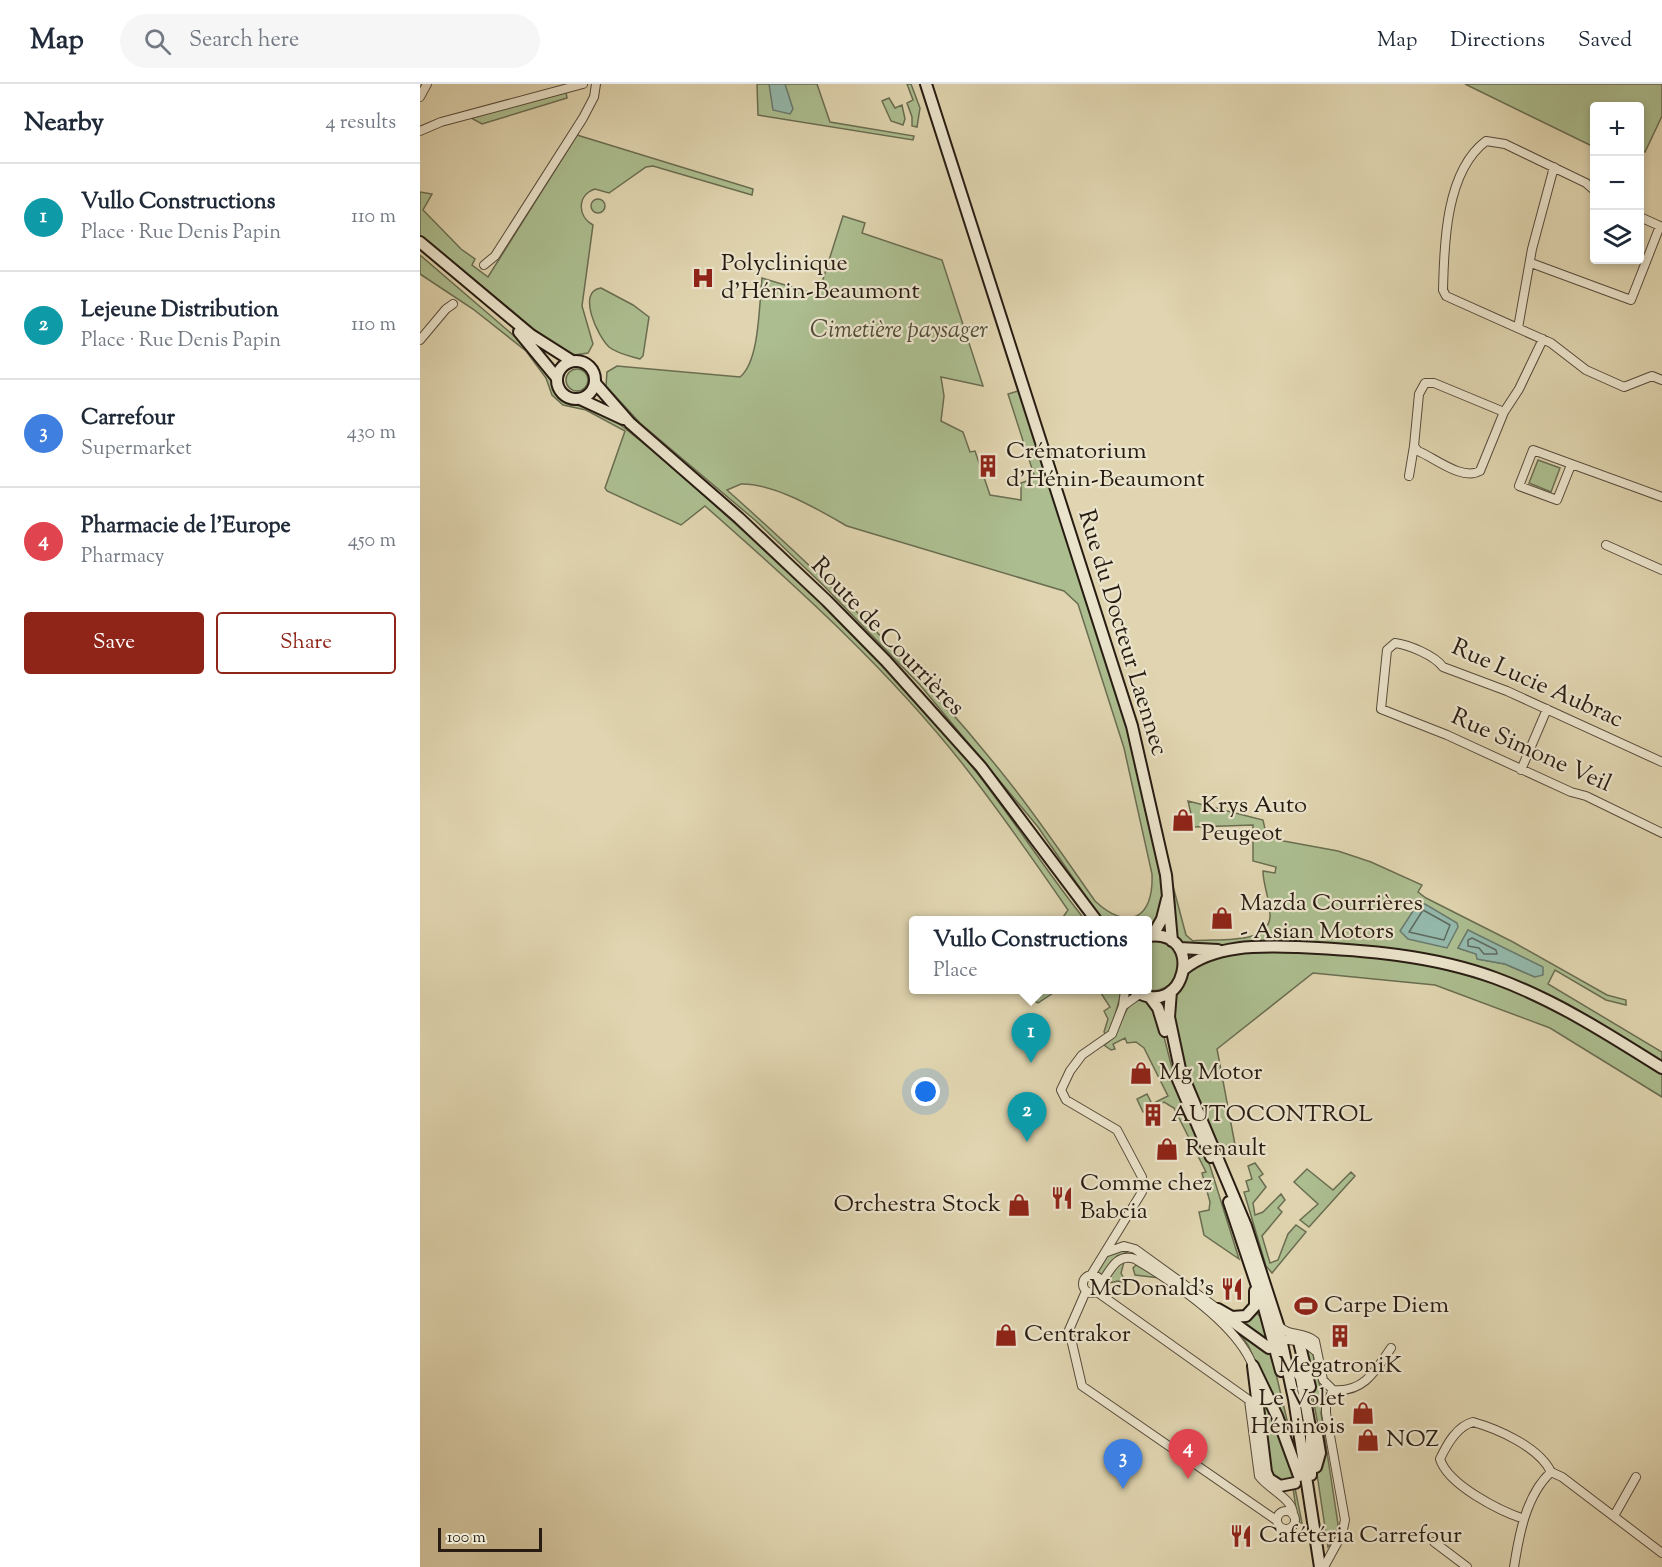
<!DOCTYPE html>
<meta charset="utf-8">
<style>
:root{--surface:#fff;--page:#f6f6f7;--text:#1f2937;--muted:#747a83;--line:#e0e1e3;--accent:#8f2418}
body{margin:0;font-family:"Sorts Mill Goudy",serif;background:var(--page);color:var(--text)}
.controls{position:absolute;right:18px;top:18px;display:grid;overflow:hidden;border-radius:6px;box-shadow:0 3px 9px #0003}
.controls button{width:54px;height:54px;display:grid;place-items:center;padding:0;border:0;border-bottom:2px solid var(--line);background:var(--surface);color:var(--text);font:30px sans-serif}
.scale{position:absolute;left:18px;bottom:15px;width:104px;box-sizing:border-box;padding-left:6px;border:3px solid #281c12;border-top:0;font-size:16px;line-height:21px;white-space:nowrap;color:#281c12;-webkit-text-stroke:4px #ebe4cc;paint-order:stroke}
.you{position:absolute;left:506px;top:1008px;width:21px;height:21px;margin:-15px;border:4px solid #fff;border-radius:50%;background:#1a73e8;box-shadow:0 0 0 9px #1a73e833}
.badge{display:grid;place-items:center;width:39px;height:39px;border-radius:50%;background:var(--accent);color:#fff;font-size:20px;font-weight:700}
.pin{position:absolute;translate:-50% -50px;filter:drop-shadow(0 2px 3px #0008)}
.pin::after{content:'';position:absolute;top:32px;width:21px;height:18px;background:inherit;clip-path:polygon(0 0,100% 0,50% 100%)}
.popup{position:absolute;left:489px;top:832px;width:243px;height:78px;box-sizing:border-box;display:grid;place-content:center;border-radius:6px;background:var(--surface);filter:drop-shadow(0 2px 4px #0005);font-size:20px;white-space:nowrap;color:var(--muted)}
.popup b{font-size:22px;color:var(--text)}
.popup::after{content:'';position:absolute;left:50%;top:100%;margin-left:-12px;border:12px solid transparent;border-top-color:var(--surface)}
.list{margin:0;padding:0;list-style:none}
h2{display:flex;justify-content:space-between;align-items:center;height:78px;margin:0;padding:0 24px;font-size:26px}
h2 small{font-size:20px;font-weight:400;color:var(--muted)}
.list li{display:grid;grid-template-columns:39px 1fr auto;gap:18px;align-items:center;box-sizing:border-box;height:108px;padding:0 24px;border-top:2px solid var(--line)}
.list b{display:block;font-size:22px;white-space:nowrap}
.list p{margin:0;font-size:20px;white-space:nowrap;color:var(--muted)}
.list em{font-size:20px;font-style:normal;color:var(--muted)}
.actions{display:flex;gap:12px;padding:18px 24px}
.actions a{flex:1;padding:14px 0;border:2px solid var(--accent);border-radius:6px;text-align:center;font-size:21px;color:var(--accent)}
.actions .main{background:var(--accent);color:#fff}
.icon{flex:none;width:33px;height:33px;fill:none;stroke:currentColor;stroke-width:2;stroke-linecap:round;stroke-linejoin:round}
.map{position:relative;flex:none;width:1242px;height:1483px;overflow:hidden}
header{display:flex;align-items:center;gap:36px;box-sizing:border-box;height:84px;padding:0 30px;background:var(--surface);border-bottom:2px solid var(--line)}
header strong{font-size:28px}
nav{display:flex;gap:33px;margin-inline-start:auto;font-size:21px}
.search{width:420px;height:54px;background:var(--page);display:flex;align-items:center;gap:15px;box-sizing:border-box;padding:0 21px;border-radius:33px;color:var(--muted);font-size:22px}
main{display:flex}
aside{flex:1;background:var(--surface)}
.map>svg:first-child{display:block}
.green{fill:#acbe90;stroke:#6a6d51;stroke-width:1.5;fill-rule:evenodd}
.water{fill:#94b9ac;stroke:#697a6e;stroke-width:1.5}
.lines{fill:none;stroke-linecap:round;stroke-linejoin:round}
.shore{stroke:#5e6a5f;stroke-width:1.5}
.street-casing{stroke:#564a3a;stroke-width:10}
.secondary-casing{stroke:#281c12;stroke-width:14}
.street{stroke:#ebe4cc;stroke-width:8}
.secondary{stroke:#ebe4cc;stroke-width:10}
.labels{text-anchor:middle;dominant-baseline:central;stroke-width:4.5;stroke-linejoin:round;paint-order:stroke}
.poi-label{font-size:24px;fill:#281c12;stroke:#ebe4cc;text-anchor:start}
.park-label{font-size:24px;font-style:italic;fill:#504d38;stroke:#ebe4cc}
.street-label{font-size:24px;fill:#281c12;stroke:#ebe4cc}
</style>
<header>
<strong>Map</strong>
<div class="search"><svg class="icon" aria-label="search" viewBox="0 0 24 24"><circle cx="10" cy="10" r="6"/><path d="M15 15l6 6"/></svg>Search here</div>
<nav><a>Map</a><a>Directions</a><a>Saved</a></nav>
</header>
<main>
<aside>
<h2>Nearby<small>4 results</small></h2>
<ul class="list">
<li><span class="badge" style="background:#0f9aa8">1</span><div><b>Vullo Constructions</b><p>Place · Rue Denis Papin</p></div><em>110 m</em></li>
<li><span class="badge" style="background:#0f9aa8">2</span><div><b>Lejeune Distribution</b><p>Place · Rue Denis Papin</p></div><em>110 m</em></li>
<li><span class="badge" style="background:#3f7fe0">3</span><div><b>Carrefour</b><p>Supermarket</p></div><em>430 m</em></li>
<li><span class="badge" style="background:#e0444e">4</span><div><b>Pharmacie de l'Europe</b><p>Pharmacy</p></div><em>450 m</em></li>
</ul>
<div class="actions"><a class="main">Save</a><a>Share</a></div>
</aside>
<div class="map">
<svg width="1242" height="1483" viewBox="0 0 1242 1483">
<rect width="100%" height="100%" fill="#e0d5b0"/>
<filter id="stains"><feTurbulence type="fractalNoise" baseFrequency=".00333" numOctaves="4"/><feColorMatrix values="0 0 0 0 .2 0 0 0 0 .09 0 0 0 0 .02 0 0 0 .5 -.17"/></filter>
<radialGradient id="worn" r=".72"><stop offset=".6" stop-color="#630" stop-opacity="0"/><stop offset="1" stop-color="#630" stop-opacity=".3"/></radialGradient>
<path class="green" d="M337,0H397L410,38L494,52L493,56L338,31Z
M487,0H491L500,24L497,43L492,42V33L487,19L493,16Z
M1045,0H1242V32L1225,68L1220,66V22H1174V63Z
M146,8L147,14L62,40L51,34Z
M469,14L475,24L482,21L485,35L483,41L471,37L462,17Z
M157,51L333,105L332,111L233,82L226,83L189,109L175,105C157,111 157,132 173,141L162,222L173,260L168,269L155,271L137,264L0,152V108L12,110L3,126L41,165L55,175L52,181L68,193Z
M171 122a7 7 0 1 1 14 0a7 7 0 1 1-14 0Z
M423,132L445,139L442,149L522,176L563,302L521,293L524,312L521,337L543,348L550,368L555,367L570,411L601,416V399L615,394L588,310L598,307L600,311L705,633L742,790V827L734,844L728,846V836H682L618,743L500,601L404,502L336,437L220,339L186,302L187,288L197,282L320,293C340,277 339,219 342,194L398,211ZM321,400C354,399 399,426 427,442L644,507L658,520L704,664L732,790C734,835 708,848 675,817C647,777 620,737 590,699C506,592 408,496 307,406Z
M0,171L107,263L132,294L136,311C155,324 177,324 198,339C241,372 282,409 322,446C402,518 482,595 550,680C590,730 625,786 665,836H641L648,826C615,778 581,729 545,683C469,586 377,503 285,422L261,441L187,407L185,404L205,347L166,326L143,321L132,311L126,294L106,267L53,225L0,190Z
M181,204L213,221L229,233L223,272L220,275C210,272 198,270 189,263C178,253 156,207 181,204Z
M146 296a11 11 0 1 1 22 0a11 11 0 1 1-22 0Z
M1118,376L1140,384L1131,408L1109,399Z
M768,717L843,736L847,754L918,767L951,778L1002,801L998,808L1006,814L1093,858L1187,911L1206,916V921L1186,916L1135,886L1128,900L1242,968V979C1203,954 1164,926 1121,907C1058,878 988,864 918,860C867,857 816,863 764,861L753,847L755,823L753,802L766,851L773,857C794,854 848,862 850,833C851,818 843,802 843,787L855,789L856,783L833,777V741L774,743ZM1048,846L1115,893L1085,880L1058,875L1057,870L1038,864Z
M728,856C734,857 742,856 747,859C770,869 760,913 724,906H728Z
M830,867C927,866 1022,876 1112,914C1158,933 1200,963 1242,990V1013L1130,944L1015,901L893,889L797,965L816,1066L803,1072L755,957L753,912L762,903L772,882L802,871Z
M598,906H631L633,909L618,919L597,908Z
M679,906H702L691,945L686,951L684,948L688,935L684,927L690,923Z
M715,915L727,917L738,930L758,1007L790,1082L819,1175L784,1151L779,1128L789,1126L790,1118L782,1089L786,1088L754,1024L744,1018L723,1028L717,1015L727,1010L732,1020L748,1012L724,964L716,958L707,959L705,954L693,960L695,965L691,966L684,961C702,950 700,928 715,915Z
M835,1079L843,1090L839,1093L846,1103L833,1119L835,1131L843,1128L861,1110L865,1116L858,1124L862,1128L842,1152L850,1179L858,1176L868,1150L876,1141L886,1148L852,1189L846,1182L824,1108L829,1107L826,1097L832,1095L828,1082Z
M887,1085L913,1106L931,1088L935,1092L889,1143L880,1136L898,1120L874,1098Z
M707,1165L710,1167L697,1172L683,1192L677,1189L688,1171Z
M700,1177L704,1178L701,1189L706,1199L698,1197L689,1199L687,1205L691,1213L685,1208L686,1199Z
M716,1181L740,1194L715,1191L713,1184Z
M836,1228L842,1235L849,1260L819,1238Z
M819,1248L851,1269L873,1361L828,1261Z
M883,1261L892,1266L900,1302L905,1308L901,1329L918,1440L915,1455L908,1463L897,1390L902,1362Z
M836,1292L874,1395L862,1399L850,1391Z
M873,1404H875L882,1439H878Z"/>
<path class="water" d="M349,0H365L373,25L370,30L353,26Z
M1001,820H1005L1037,839L1038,843L1027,864L988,855L980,847L995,824Z
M1048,846L1123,883V891L1115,893L1085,880L1057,875L1056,870L1038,864Z"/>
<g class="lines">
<path class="shore" d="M1003,826L1030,841L1024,856L989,848Z
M1052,854L1076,866L1077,870H1064L1059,864L1048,862V856Z"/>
<g class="street-casing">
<path id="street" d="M0,13L7,0
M0,47L21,38L163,0
M1174,106L1166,99L1085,60L1066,57C1026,87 1024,159 1023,206L1026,212L1131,259L1166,286L1204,303L1232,292L1242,296
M1220,133L1242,143
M1111,179L1211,216L1240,142
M64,181L75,172L163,34L174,13L176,0
M1098,244L1112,165L1134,83
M0,256L26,225L33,220
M1084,328L1014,299H1005L999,310L994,362L998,367C1015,374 1042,397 1060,387L1084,328L1099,305L1123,255
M1151,381L1137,416L1099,402L1113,366L1242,413
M989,392L994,362
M1186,461L1242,486
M1242,678L1087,607L1023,583C1014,571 989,561 975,559L967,566L961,625L1027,651L1151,708L1166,712L1242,749
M1101,686L1127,625
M703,922L721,909
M687,1168L704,1162L715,1165L798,1225
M663 1200a9 9 0 1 1 18 0a9 9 0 1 1-18 0Z
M671,1191L722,1108V1093L697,1046L646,1016L641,1006L650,987L662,971L692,950L703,922L705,906
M682,1198C691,1185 697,1169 715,1175C755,1199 816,1239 833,1282
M666,1207L649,1246L662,1302L856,1436
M677,1208L829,1316L839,1392C848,1405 874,1415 873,1431
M859,1242C869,1253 883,1247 895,1257L903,1296L913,1306C944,1309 956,1286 971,1264
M861,1255L884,1258L897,1268
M1131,1388L1142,1393L1242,1469
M857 1436a9 9 0 1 1 18 0a9 9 0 1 1-18 0Z
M1194,1432L1216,1393
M1104,1435C1080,1427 1028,1401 1020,1375C1027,1360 1037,1342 1053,1338C1078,1345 1119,1363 1131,1388
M1014,1458L1047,1483
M904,1483L922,1450L925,1436L906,1329V1321L913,1306
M1094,1483C1099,1451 1106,1411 1131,1388"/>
</g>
<g class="secondary-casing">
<path id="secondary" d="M506,0L712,642L746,791L752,857
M0,158L111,251L152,277
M99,248L137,294
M137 296a19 19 0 1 1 38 0a19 19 0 1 1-38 0Z
M176,300L210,339L319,434L407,517L466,577L561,683L676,836
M160,315L203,335
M733,851L742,835L747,815
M759,864L798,866
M764,885C795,860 841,862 878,863C944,866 1012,871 1075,894C1135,916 1188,950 1242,984
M714,906C765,940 787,844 728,852
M751,907L749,933L760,985L826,1142L858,1241L874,1315L900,1483
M729,912L738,924L745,947
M756,991L791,1073
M809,1118L843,1220L861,1287
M798,1225L812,1233L826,1232L835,1222V1207
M806,1233L849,1264
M879,1258L890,1303
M833,1282L857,1332L879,1392
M833,1282L846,1388L849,1395L860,1402L875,1399
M874,1282L881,1294L891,1349V1391
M896,1383L900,1369L896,1345"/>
</g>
<use href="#street" class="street"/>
<use href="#secondary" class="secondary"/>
</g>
<defs>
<g id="hospital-bare" transform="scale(1.8)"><path d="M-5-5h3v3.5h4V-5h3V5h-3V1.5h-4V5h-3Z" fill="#8f2418" stroke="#ebe4cc" stroke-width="2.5" paint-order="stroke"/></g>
<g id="building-bare" transform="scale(1.8)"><path d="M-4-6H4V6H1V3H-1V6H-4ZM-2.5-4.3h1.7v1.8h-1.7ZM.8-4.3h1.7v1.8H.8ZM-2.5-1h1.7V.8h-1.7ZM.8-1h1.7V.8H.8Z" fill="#8f2418" stroke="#ebe4cc" stroke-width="2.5" paint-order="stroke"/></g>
<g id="shop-bare" transform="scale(1.8)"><path d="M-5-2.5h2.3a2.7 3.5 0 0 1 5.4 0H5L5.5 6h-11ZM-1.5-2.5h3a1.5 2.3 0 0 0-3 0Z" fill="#8f2418" stroke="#ebe4cc" stroke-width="2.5" paint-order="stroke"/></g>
<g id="restaurant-bare" transform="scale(1.8)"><path d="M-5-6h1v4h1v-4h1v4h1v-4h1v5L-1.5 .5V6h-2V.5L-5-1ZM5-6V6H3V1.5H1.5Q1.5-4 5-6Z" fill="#8f2418" stroke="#ebe4cc" stroke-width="2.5" paint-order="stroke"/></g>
<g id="stadium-bare" transform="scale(1.8)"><path d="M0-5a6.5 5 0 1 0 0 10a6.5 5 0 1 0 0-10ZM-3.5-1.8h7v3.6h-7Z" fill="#8f2418" stroke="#ebe4cc" stroke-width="2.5" paint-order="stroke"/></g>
</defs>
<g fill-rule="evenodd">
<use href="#hospital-bare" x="283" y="194"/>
<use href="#building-bare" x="568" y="382"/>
<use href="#shop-bare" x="763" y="736"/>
<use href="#shop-bare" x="802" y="834"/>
<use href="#shop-bare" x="721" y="989"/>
<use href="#building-bare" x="733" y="1031"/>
<use href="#shop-bare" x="747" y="1065"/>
<use href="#restaurant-bare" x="642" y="1114"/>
<use href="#shop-bare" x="599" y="1121"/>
<use href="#restaurant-bare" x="812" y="1205"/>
<use href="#stadium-bare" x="886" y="1222"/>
<use href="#shop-bare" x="586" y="1251"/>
<use href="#building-bare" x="920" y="1252"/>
<use href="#shop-bare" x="943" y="1329"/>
<use href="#shop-bare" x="948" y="1356"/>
<use href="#restaurant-bare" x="821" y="1452"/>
</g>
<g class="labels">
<g class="poi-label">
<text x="301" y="180">Polyclinique<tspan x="301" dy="28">d'Hénin-Beaumont</tspan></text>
<text x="586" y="368">Crématorium<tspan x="586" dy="28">d'Hénin-Beaumont</tspan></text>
<text x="781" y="722">Krys Auto<tspan x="781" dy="28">Peugeot</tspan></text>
<text x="820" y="820">Mazda Courrières<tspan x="820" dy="28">- Asian Motors</tspan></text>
<text x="739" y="989">Mg Motor</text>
<text x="751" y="1031">AUTOCONTROL</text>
<text x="765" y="1065">Renault</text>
<text x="660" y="1100">Comme chez<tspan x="660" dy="28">Babcia</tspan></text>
<text x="581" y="1121" text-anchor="end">Orchestra Stock</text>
<text x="794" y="1205" text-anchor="end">McDonald's</text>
<text x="904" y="1222">Carpe Diem</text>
<text x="604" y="1251">Centrakor</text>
<text x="920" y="1282" text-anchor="middle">MegatroniK</text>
<text x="925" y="1315" text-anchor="end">Le Volet<tspan x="925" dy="28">Héninois</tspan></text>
<text x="966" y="1356">NOZ</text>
<text x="839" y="1452">Cafétéria Carrefour</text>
</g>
<g class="park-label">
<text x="479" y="247">Cimetière paysager</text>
</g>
<g class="street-label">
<text transform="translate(702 549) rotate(73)">Rue du Docteur Laennec</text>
<text transform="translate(467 553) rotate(46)">Route de Courrières</text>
<text transform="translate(1117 600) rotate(24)">Rue Lucie Aubrac</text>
<text transform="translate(1111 667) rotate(24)">Rue Simone Veil</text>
</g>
</g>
<rect width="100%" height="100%" filter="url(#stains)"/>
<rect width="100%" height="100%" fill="url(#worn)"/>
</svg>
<div class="controls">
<button>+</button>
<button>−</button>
<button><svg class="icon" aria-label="layers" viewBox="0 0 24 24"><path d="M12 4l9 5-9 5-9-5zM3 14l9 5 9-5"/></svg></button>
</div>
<div class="scale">100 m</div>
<div class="you"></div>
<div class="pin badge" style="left:611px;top:979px;background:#0f9aa8">1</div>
<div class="popup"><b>Vullo Constructions</b>Place</div>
<div class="pin badge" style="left:607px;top:1058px;background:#0f9aa8">2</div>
<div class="pin badge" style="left:703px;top:1405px;background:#3f7fe0">3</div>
<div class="pin badge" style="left:768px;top:1395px;background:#e0444e">4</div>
</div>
</main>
